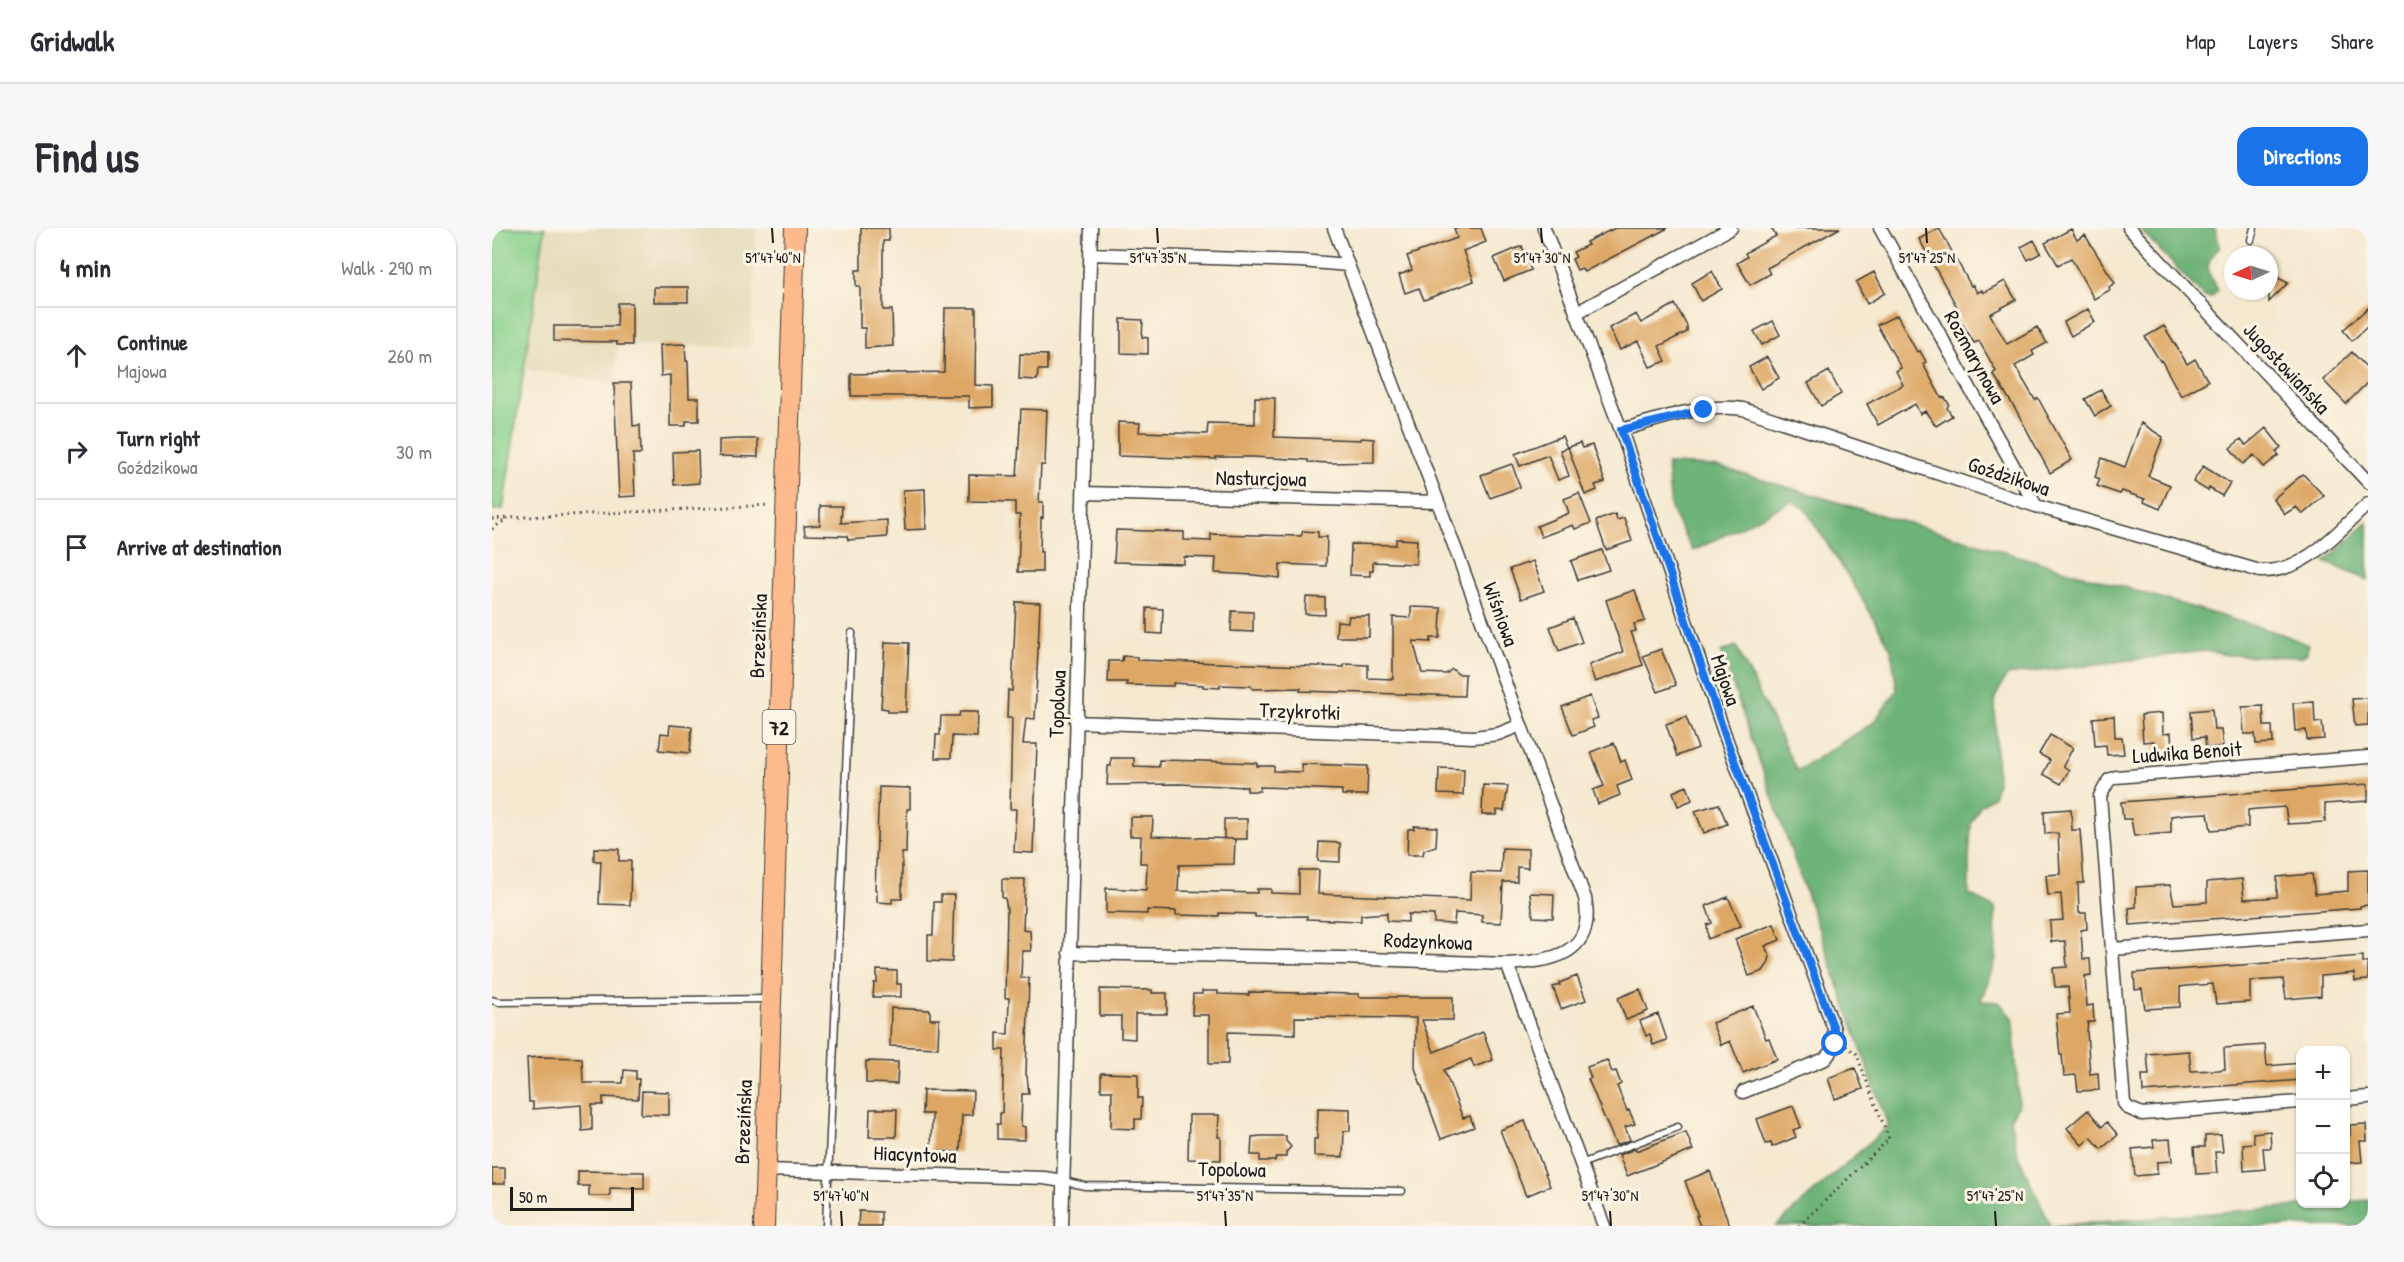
<!DOCTYPE html>
<meta charset="utf-8">
<style>
:root{--surface:#fff;--page:#f7f7f7;--text:#2b2b33;--muted:#7c7c81;--line:#e1e1e2;--accent:#1a73e8}
body{margin:0;font-family:"Patrick Hand",sans-serif;background:var(--page);color:var(--text)}
.controls{position:absolute;right:18px;bottom:18px;display:grid;overflow:hidden;border-radius:12px;box-shadow:0 2px 4px #0004}
.controls button{width:54px;height:54px;display:grid;place-items:center;padding:0;border:0;border-bottom:2px solid var(--line);background:var(--surface);color:var(--text);font:30px sans-serif}
.compass{position:absolute;left:1732px;top:18px;width:54px;height:54px;border-radius:50%;background:var(--surface);box-shadow:0 2px 4px #0004;rotate:266deg}
.scale{position:absolute;left:18px;bottom:15px;width:124px;box-sizing:border-box;padding-left:6px;border:3px solid #1c1c1c;border-top:0;font-size:16px;line-height:21px;white-space:nowrap;color:#1c1c1c;-webkit-text-stroke:4px #fcf5e5;paint-order:stroke}
.stop{position:absolute;width:18px;height:18px;margin:-14px;border:4px solid #1a73e8;border-radius:50%;background:#fff}
.stop.end{background:#1a73e8;border-color:#fff;box-shadow:0 2px 6px #0008}
.list{margin:0;padding:0;list-style:none}
h2{display:flex;justify-content:space-between;align-items:center;height:78px;margin:0;padding:0 24px;font-size:26px}
h2 small{font-size:20px;font-weight:400;color:var(--muted)}
.list li{display:grid;grid-template-columns:39px 1fr auto;gap:18px;align-items:center;box-sizing:border-box;height:96px;padding:0 24px;border-top:2px solid var(--line)}
.list b{display:block;font-size:22px;white-space:nowrap}
.list p{margin:0;font-size:20px;white-space:nowrap;color:var(--muted)}
.list em{font-size:20px;font-style:normal;color:var(--muted)}
.icon{flex:none;width:33px;height:33px;fill:none;stroke:currentColor;stroke-width:2;stroke-linecap:round;stroke-linejoin:round}
.map{position:relative;flex:none;width:1876px;height:998px;overflow:hidden;border-radius:18px}
header{display:flex;align-items:center;gap:36px;box-sizing:border-box;height:84px;padding:0 30px;background:var(--surface);border-bottom:2px solid var(--line)}
header strong{font-size:28px}
nav{display:flex;gap:33px;margin-inline-start:auto;font-size:21px}
.intro{display:flex;align-items:center;justify-content:space-between;box-sizing:border-box;height:144px;padding:0 36px}
h1{margin:0;font-size:42px}
.button{padding:15px 27px;border-radius:18px;background:var(--accent);color:#fff;font-size:21px;font-weight:700}
main{display:flex;gap:36px;padding:0 36px}
aside{flex:1;background:var(--surface);border-radius:18px;box-shadow:0 2px 4px #0004}
.map>svg:first-child{display:block}
.built{fill:#e4dbba}
.green{fill:#89d18c;stroke:#527654;stroke-width:1.5}
.forest{fill:#6eb378;stroke:#45684a;stroke-width:1.5}
.building{fill:#dda765}
.lines{fill:none;stroke-linecap:round;stroke-linejoin:round}
.lane-casing{stroke:#3d3b37;stroke-width:9}
.street-casing{stroke:#3d3b37;stroke-width:15}
.primary-casing{stroke:#3d3b37;stroke-width:22}
.path{stroke:#3d3b37;stroke-width:3;stroke-dasharray:1.5 4.5;stroke-linecap:butt}
.lane{stroke:#fff;stroke-width:6}
.street{stroke:#fff;stroke-width:12}
.primary{stroke:#fcba8d;stroke-width:20}
.route{stroke:#1a73e8;stroke-width:8}
.ticks{fill:none;stroke:#1c1c1c;stroke-width:2}
.labels{text-anchor:middle;dominant-baseline:central;stroke-width:6;stroke-linejoin:round;paint-order:stroke}
.shield{fill:#fcf5e5;stroke:#5f5d58;stroke-width:1.5}
.shield-label{font-size:20px;font-weight:bold;fill:#1c1c1c}
.street-label{font-size:21px;fill:#1c1c1c;stroke:#fcf5e5}
.ticks-label{font-size:15px;text-anchor:middle;fill:#1c1c1c;stroke:#fcf5e5;stroke-width:6;stroke-linejoin:round;paint-order:stroke}
</style>
<header>
<strong>Gridwalk</strong>
<nav><a>Map</a><a>Layers</a><a>Share</a></nav>
</header>
<div class="intro"><h1>Find us</h1><a class="button">Directions</a></div>
<main>
<aside>
<h2>4 min<small>Walk · 290 m</small></h2>
<ul class="list">
<li><svg class="icon" aria-label="ahead" viewBox="0 0 24 24"><path d="M12 20V5M6 11l6-6 6 6"/></svg><div><b>Continue</b><p>Majowa</p></div><em>260 m</em></li>
<li><svg class="icon" aria-label="right" viewBox="0 0 24 24"><path d="M7 20v-9h11M14 6l5 5-5 5"/></svg><div><b>Turn right</b><p>Goździkowa</p></div><em>30 m</em></li>
<li><svg class="icon" aria-label="arrive" viewBox="0 0 24 24"><path d="M6 21V4h12l-3 4 3 4H6"/></svg><div><b>Arrive at destination</b></div></li>
</ul>
</aside>
<div class="map">
<svg width="1876" height="998" viewBox="0 0 1876 998">
<rect width="100%" height="100%" fill="#fcf5e5"/>
<filter id="ink" filterUnits="userSpaceOnUse"><feTurbulence type="fractalNoise" baseFrequency=".0167" numOctaves="2"/><feDisplacementMap in="SourceGraphic" scale="12" xChannelSelector="R" yChannelSelector="G"/><feConvolveMatrix kernelMatrix="1 2 1 2 8 2 1 2 1" color-interpolation-filters="sRGB"/></filter>
<filter id="wash" filterUnits="userSpaceOnUse"><feTurbulence type="fractalNoise" baseFrequency=".008" numOctaves="4" result="noise"/><feDisplacementMap in="SourceGraphic" scale="24" xChannelSelector="R" yChannelSelector="G"/><feGaussianBlur stdDeviation="1.35" result="paint"/><feColorMatrix in="noise" values="0 0 0 0 0 0 0 0 0 0 0 0 0 0 0 0 0 1.4 0 .05"/><feComposite in="paint" operator="in"/></filter>
<g filter="url(#wash)">
<rect width="100%" height="100%" fill="#f5e9d0"/>
<path class="built" d="M53,0H264L259,119L125,117L122,155L32,141Z"/>
<path class="green" d="M0,0H53L11,281L0,282Z"/>
<path class="forest" d="M1647,0H1723L1728,19C1711,35 1714,44 1726,62L1719,70L1712,69Z
M1175,236L1224,238L1790,406L1816,417L1815,425L1809,429L1736,427L1713,423L1515,447L1503,470L1505,555L1501,569L1488,578L1479,596L1477,633V666L1503,680L1504,731L1489,773L1507,774L1521,791L1527,876L1518,891L1526,928L1559,998L1830,976H1854V974L1876,972V998H1284L1396,898L1229,424L1244,418L1305,543L1381,495L1405,463L1399,421L1368,367L1313,281L1300,273L1201,323L1179,282Z
M1876,293V352L1833,334Z"/>
<g id="blocks">
<path class="building" d="M369,0H397V13H391V82H400L401,118L373,120V100H368V58H364V42H369Z
M962,0H989L994,14L971,23L982,53L932,72L927,60L913,65L907,47L920,42L915,28L965,10Z
M1123,0H1176L1092,44L1090,40L1085,42L1080,31L1084,29L1081,24L1096,17L1094,14Z
M1279,0H1348L1275,40L1278,46L1258,57L1245,35L1255,29L1253,25L1284,8Z
M1447,0L1479,58L1481,57L1485,65L1490,62L1491,65L1513,53L1524,72L1498,86L1515,116L1545,99L1555,115L1540,123L1542,127L1523,138L1543,172L1546,170L1580,232L1558,245L1524,182L1505,152L1501,146L1504,143L1487,113L1482,115L1468,92L1462,81L1465,79L1427,11Z
M1579,1L1585,12L1593,7L1623,55L1617,59L1618,62L1602,71L1579,30L1566,37L1553,15Z
M1542,12L1549,25L1536,32L1529,19Z
M1030,18L1039,42L1012,53L1002,30Z
M1777,41L1788,51L1796,55L1777,74Z
M1220,43L1230,61L1209,73L1200,55Z
M1382,44L1393,65L1375,76L1364,54Z
M162,59H196V74H162Z
M126,75H140V117H125V114L62,113V98H125Z
M1183,76L1195,98V104L1167,118L1174,133L1158,139L1146,113L1128,122L1117,100L1144,86L1149,95Z
M453,80H484L483,157L501,158V179L477,180V168H359V146L452,144Z
M1876,80V98L1860,113L1851,102Z
M1596,81L1603,94L1579,108L1572,94Z
M1405,87L1425,124L1428,123L1434,134L1431,136L1449,169L1453,170L1457,176L1455,180L1460,188L1444,198L1433,183L1428,186L1423,176L1386,197L1375,176L1411,157L1404,143L1409,140L1385,97Z
M629,91L651,92L650,109L656,110V126L629,125Z
M1281,93L1288,107L1270,117L1262,103Z
M1672,98L1695,136L1703,131L1716,153L1689,168L1669,132L1668,133L1653,109Z
M193,116L194,133H196L197,170H207V193H194V198H178V147L169,148L168,117Z
M1860,124L1876,141V154L1854,176L1831,152Z
M528,126L555,127V142H546L545,152L527,151Z
M1275,129L1287,150L1269,161L1257,139Z
M1337,143L1349,166L1329,178L1316,155Z
M122,155H139L141,198L148,197L149,226H141L143,268L127,269Z
M1609,162L1619,178L1603,188L1593,171Z
M763,169L783,170L782,209L869,212V210L882,211V234L840,235L816,234V232L762,229H724V231L626,228V194L648,195L647,204L715,206L716,195L763,196Z
M529,181L555,182L553,237H549L547,274H551V290L549,289L548,324H550V344H526L528,287H523V274L477,273V247L525,248Z
M1649,195L1671,209L1656,248L1678,257L1668,281L1652,274L1653,271L1630,263L1628,266L1605,258L1608,251L1603,249L1610,230L1633,239Z
M1774,200L1789,219L1784,224L1787,227L1772,239L1762,227L1751,236L1738,220L1749,211L1754,217Z
M1070,208L1075,220L1068,222L1077,248L1066,252L1056,227L1028,238L1023,226Z
M247,211H266V229L227,228V212Z
M1088,215L1090,220L1100,217L1113,254L1103,257L1105,262L1093,267L1076,219Z
M206,223L207,255L182,257L181,224Z
M1020,236L1028,259L998,270L989,247Z
M1711,238L1738,255L1730,268L1717,260L1716,263L1701,254Z
M1811,246L1832,268L1811,286L1804,279L1793,286L1781,271Z
M433,261L434,301L413,302L411,262Z
M1087,265L1099,295L1083,301L1081,297L1049,309L1045,298L1077,285L1072,271Z
M328,278H350L349,295L395,292V309L356,312L355,308L313,307L312,298L328,297Z
M1123,286L1125,292L1132,290L1140,313L1114,322L1104,293Z
M624,302L692,304V312L719,313V306L809,308L811,303L826,304V309H835L834,338L788,336V350L762,347L723,345L724,330L692,329V336L622,334Z
M904,311L925,312L924,336L881,334V343H878V348L858,347L859,316L904,317Z
M1110,322L1117,342L1086,352L1079,333Z
M1041,333L1052,363L1029,371L1018,341Z
M1143,362L1153,393L1142,396L1144,403L1139,404L1151,437L1103,454L1097,437L1131,424L1114,372Z
M814,369L833,370V387L813,386Z
M524,374L548,375L543,491L534,490L531,516H545L541,625L522,624L524,581H518L520,490H515L516,462L520,463Z
M919,379L949,380L948,410H939V414L921,413L930,445L954,446L960,441L966,446H973L972,468L808,463L809,460L761,461L758,458L728,457V460L711,459V457L681,455V458L634,457L635,454H616L617,433H630L631,428L645,429V432L727,435L852,439V436L876,437V450L901,451V389L919,390Z
M655,380L671,381L670,406L655,405Z
M740,383L761,384V404L739,403Z
M857,388H877V409H844L845,393L856,394Z
M1081,390L1090,414L1067,423L1058,399Z
M393,414L417,415L414,484H396V481L389,480Z
M1169,421L1184,457L1166,464L1151,428Z
M1098,468L1106,490L1099,492L1102,499L1081,507L1070,479Z
M1876,470V497L1863,498L1860,471Z
M1822,474L1823,495L1830,494L1832,511L1815,512L1814,502L1803,503L1801,475Z
M1771,478L1772,498H1780L1781,515L1764,516L1763,506H1752L1750,479Z
M1720,481L1722,502H1729L1731,518L1714,520L1713,509L1701,510L1699,483Z
M468,484H486L485,509L460,508L459,530H443L444,507H448L449,488H467Z
M1670,485L1671,506L1679,505L1680,522L1663,523L1662,513L1651,514L1649,487Z
M1622,488L1623,509H1630L1632,526L1615,527L1614,517L1603,518L1601,490Z
M1194,489L1206,520L1185,528L1174,496Z
M178,497L200,499L198,525L167,522L169,505L177,506Z
M1558,507L1581,520L1571,538L1577,542L1569,556L1551,546L1558,532L1547,526Z
M1122,515L1129,534L1133,532L1140,552L1125,558L1128,567L1106,576L1101,562L1112,558L1099,524Z
M619,530H642V538L667,539V532L711,533L765,535V538H782V543L810,544L809,536L876,538L875,567H850V562L768,559V563H755V559L687,556L615,557L616,538H619Z
M947,540L972,541L971,567L946,566Z
M1876,556V573L1833,576V594L1796,596L1793,579L1765,581L1756,582V599L1719,602L1716,585L1695,586L1679,588V605L1642,608L1639,591H1631L1629,574Z
M991,557L1016,558L1012,583L1005,582V587H990Z
M1195,558L1200,572L1186,578L1181,564Z
M387,559L418,560V581H415L414,625H410V671H400V675L385,674V662H383Z
M1227,576L1235,596L1212,605L1203,583Z
M1579,581L1580,602H1588L1592,655H1586L1587,685H1594L1595,701L1589,702L1591,731H1598L1599,747L1593,748L1595,778L1601,777L1602,794H1596L1595,804L1598,846L1606,845L1607,862L1586,863L1584,847L1572,848L1570,827H1568L1564,786L1578,785L1576,759H1563L1561,740L1575,739L1573,713L1559,714L1558,693L1571,692L1569,666L1556,667L1554,647L1568,646V644L1566,605L1553,606L1552,583Z
M638,589H661L660,608L743,611L742,636L687,637L686,663L765,665V661H779V665L807,666V642H827L826,666L978,672L979,644L1009,645L1010,620L1036,621V640L1025,639V654H1011L1009,695L990,694V687L963,685L962,696L942,695V687L916,686V694L895,693V685L869,687V693L815,691V688L763,689V686L727,685V688L684,687V683L655,682V686L614,685V660L654,662L655,635H648L649,608H638Z
M732,591H755V611H732Z
M922,598L945,599L944,618L932,622L931,627H915L916,601H922Z
M827,614L848,615V634L826,633Z
M102,620L127,621V633H139L138,677L107,676L109,633H102Z
M1876,642V677L1868,678V680L1638,697L1637,680L1644,679V659L1678,657L1682,676L1715,674V654L1750,651L1752,671L1772,670L1785,669V649L1820,646L1823,666L1856,663V643Z
M510,651H533L531,702L538,703L539,723H530L529,750H537L534,847L535,848L537,866H530L529,898L533,899V912L505,911V896H508V885H510L512,822H505V805L516,806L517,770H513L515,681L513,670H510Z
M1038,665L1062,666L1061,690L1041,689Z
M449,667H462L460,734L436,733V707H441L442,674H449Z
M1236,669L1249,698L1216,711L1215,697L1220,695L1214,678Z
M1282,696L1288,712L1273,718L1278,729L1276,736L1271,743L1257,748L1243,711Z
M1871,728V734H1876V752L1863,753L1862,745L1829,748V768L1794,771L1791,751L1758,753V774L1724,776L1721,756L1694,758L1688,759V779L1653,781L1650,761L1643,762L1642,745Z
M385,742L405,743V756H409V769H381L382,755H385Z
M1085,748L1094,772L1069,781L1061,759L1068,757L1067,755Z
M608,761L660,762V765H675V786H643V811L629,810V788H608Z
M1148,761L1156,783L1134,792L1126,770Z
M710,763H726V766L757,767V764L867,766V769H961V792H930L942,824L991,804L1001,832L982,839L979,831L952,842L971,890L978,888L982,899L949,911L923,840L924,790L803,789V806L736,804V836H717V787H700L701,766H710Z
M1261,778L1274,811L1277,810L1285,831L1251,845L1238,813L1229,817L1220,795Z
M399,780L438,782V791H447L446,820L398,818Z
M1166,786L1175,812L1161,817L1158,806L1154,808L1148,793Z
M1773,817L1775,838L1809,835V852L1651,864L1650,847H1657L1655,826L1697,823L1699,843L1726,842L1733,841L1732,820Z
M48,829L90,830L91,855H131L132,842L144,843V851H147L146,871L111,869V877H100V902L90,903L89,877L41,881V874H37L35,830Z
M1115,832L1120,844L1124,843L1129,856L1125,858L1135,883L1137,882L1143,896L1133,899L1138,912L1124,917L1096,851L1099,850L1095,839Z
M374,833L406,834L405,856L374,855Z
M1363,840L1371,861L1343,871L1336,850Z
M609,845L646,846V870H650L649,891H643V901L619,900L620,863H609Z
M431,862L481,863L480,887H470L468,924L439,923L440,886H430Z
M150,863L177,864V887L149,886Z
M1301,878L1309,899L1301,902L1304,909L1280,919L1279,915L1274,916L1265,891Z
M826,880L858,881V903H852L851,929L822,928V911H825Z
M378,881H405L404,909H377Z
M1596,882L1610,899L1615,894L1626,907L1609,921L1599,909L1590,917L1575,900Z
M697,887H727L726,909H729V932L696,931Z
M1033,893L1058,958L1034,968L1008,902Z
M1874,896L1875,913H1868L1870,934L1854,935V908H1858V897Z
M1778,903L1779,920H1771L1773,941L1752,943L1751,916L1762,915L1761,905Z
M1194,904L1201,922L1135,948L1127,927L1143,921L1144,923Z
M1729,907L1731,924H1723L1725,945L1704,946L1702,919H1713V908Z
M769,908H794V913L799,919L794,924V929H784L783,933H768V927H759L760,909Z
M1678,911L1680,933L1665,934V946L1643,948L1640,921L1662,919L1661,912Z
M0,940H13V956H0Z
M86,943L152,944V961L118,960V968H97V958H86Z
M1218,943L1228,972L1238,998H1208L1204,988H1206L1193,953Z
M367,983L389,984V998H366Z"/>
</g>
</g>
<g filter="url(#ink)">
<use href="#blocks" fill-opacity="0" stroke="#3d3b37" stroke-width="1.5"/>
<g class="lines">
<g class="lane-casing">
<path id="lane" d="M1759,12L1762,0
M0,772L6,774L276,771
M1089,936L1186,899
M571,953L593,958L910,963
M334,998L360,405"/>
</g>
<g class="street-casing">
<path id="street" d="M842,0L946,274L1093,670C1104,727 1060,733 1015,736
M1052,0L1129,202L1234,510L1342,801L1341,821L1333,831L1251,864
M1388,0L1544,278
M1637,0L1876,254
M598,26L809,33L856,37
M1084,85L1239,0
M1129,202C1168,191 1211,175 1251,181L1544,278L1768,343C1813,345 1845,304 1876,276
M591,265L946,274
M584,494L982,509L1006,506L1029,497
M1620,721L1876,702
M577,725L849,730L1015,736L1112,998
M1854,871L1876,869
M1808,874L1650,886L1636,880L1632,875L1608,568L1617,552L1624,549L1876,529
M273,942L552,950L571,953
M570,998L599,0"/>
</g>
<g class="primary-casing">
<path id="primary" d="M272,998L303,0"/>
</g>
<path class="path" d="M0,291L14,290
M0,301L16,290L277,277
M1307,998L1397,911L1364,825L1354,818"/>
<use href="#lane" class="lane"/>
<use href="#street" class="street"/>
<use href="#primary" class="primary"/>
</g>
</g>
<g class="lines" filter="url(#ink)">
<path class="route" d="M1212,182L1129,202L1234,510L1342,801L1343,816"/>
</g>
<path class="ticks" d="M280,0L281,15M665,0L666,15M1049,0L1050,15M1434,0L1435,15M349,983L350,998M733,983L734,998M1118,983L1119,998M1503,983L1504,998"/>
<g class="labels">
<rect class="shield" x="270.5" y="482" width="33" height="34" rx="4.5"/>
<g class="shield-label">
<text x="287" y="499">72</text>
</g>
<g class="street-label">
<text transform="translate(1483 129) rotate(61)">Rozmarynowa</text>
<text transform="translate(1795 140) rotate(47)">Jugosłowiańska</text>
<text transform="translate(1517 248) rotate(18)">Goździkowa</text>
<text transform="translate(769 250) rotate(1)">Nasturcjowa</text>
<text transform="translate(1009 386) rotate(70)">Wiśniowa</text>
<text transform="translate(266 408) rotate(-88)">Brzezińska</text>
<text transform="translate(1234 452) rotate(71)">Majowa</text>
<text transform="translate(565 476) rotate(-88)">Topolowa</text>
<text transform="translate(808 483) rotate(2)">Trzykrotki</text>
<text transform="translate(1695 524) rotate(-4)">Ludwika Benoit</text>
<text transform="translate(936 713) rotate(2)">Rodzynkowa</text>
<text transform="translate(251 894) rotate(-88)">Brzezińska</text>
<text transform="translate(423 926) rotate(2)">Hiacyntowa</text>
<text transform="translate(740 941) rotate(1)">Topolowa</text>
</g>
</g>
<g class="ticks-label">
<text x="281" y="35">51°47'40"N</text>
<text x="666" y="35">51°47'35"N</text>
<text x="1050" y="35">51°47'30"N</text>
<text x="1435" y="35">51°47'25"N</text>
<text x="349" y="973">51°47'40"N</text>
<text x="733" y="973">51°47'35"N</text>
<text x="1118" y="973">51°47'30"N</text>
<text x="1503" y="973">51°47'25"N</text>
</g>
</svg>
<div class="controls">
<button>+</button>
<button>−</button>
<button><svg class="icon" aria-label="locate" viewBox="0 0 24 24"><circle cx="12" cy="12" r="6"/><path d="M12 2v4M12 18v4M2 12h4M18 12h4"/></svg></button>
</div>
<svg class="compass" viewBox="-18 -18 36 36"><path d="M0-13l5 13h-10z" fill="#e53935"/><path d="M0 13l5-13h-10z" fill="#7c7c81"/></svg>
<div class="scale">50 m</div>
<div class="stop" style="left:1343px;top:816px"></div>
<div class="stop end" style="left:1212px;top:182px"></div>
</div>
</main>
